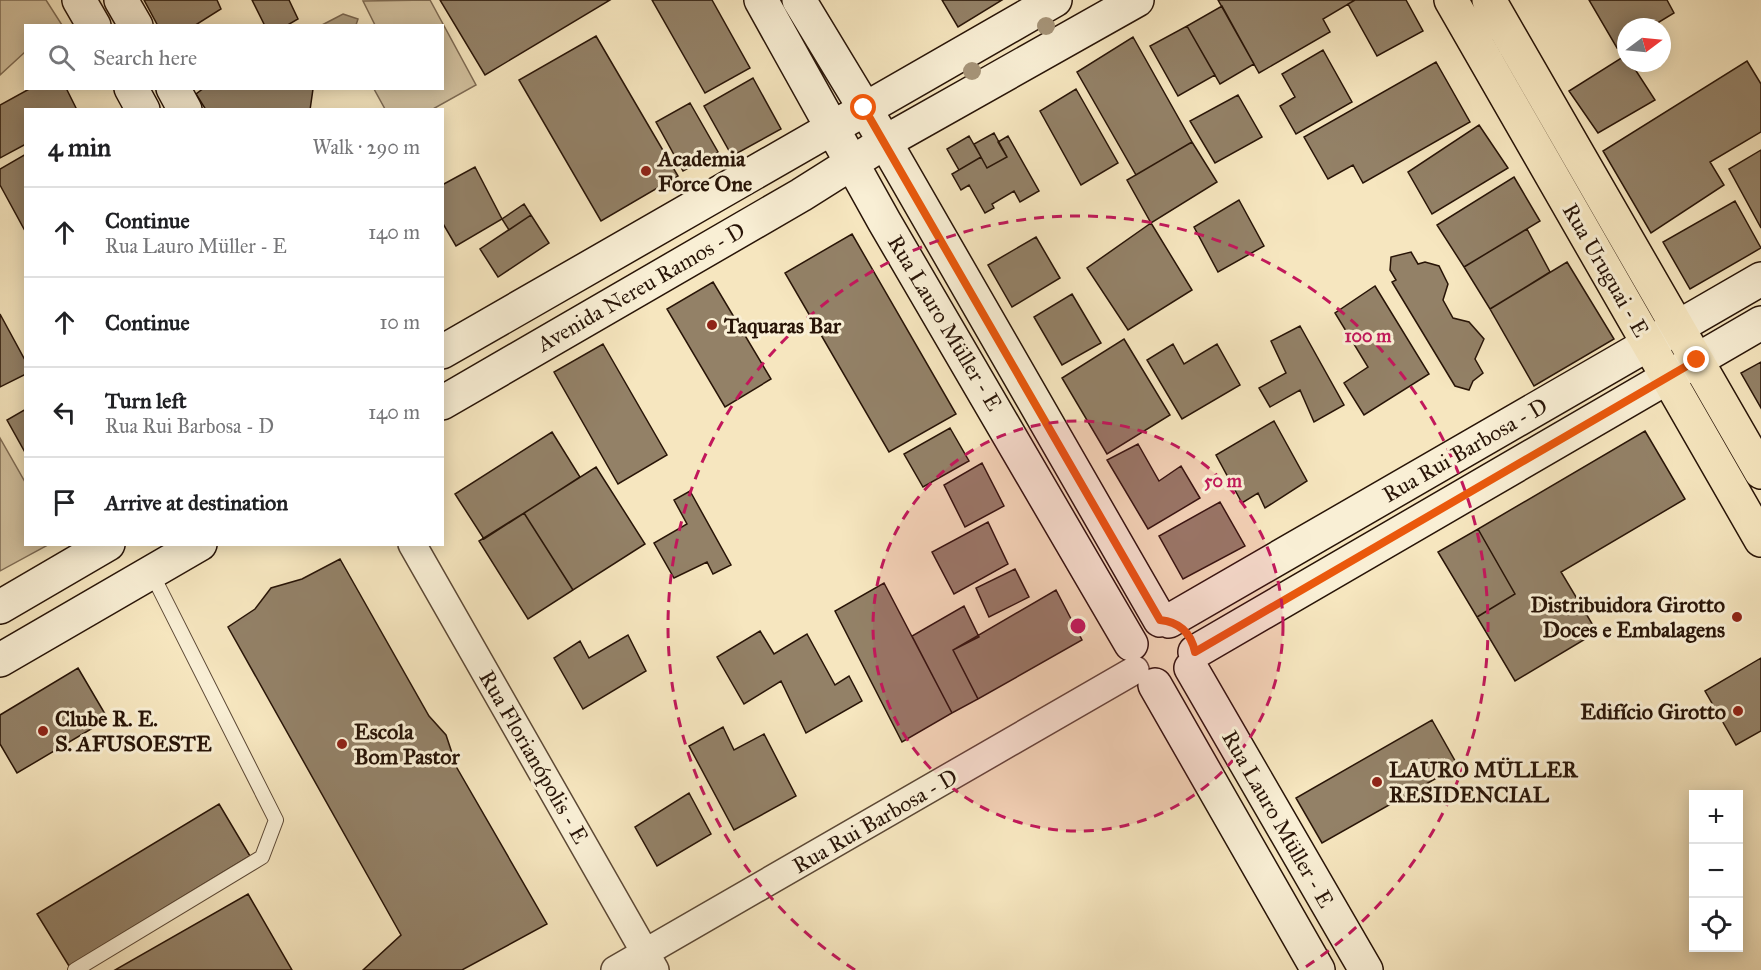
<!DOCTYPE html>
<meta charset="utf-8">
<style>
:root{--surface:#fff;--page:#f2f2f2;--text:#202124;--muted:#757577;--line:#e0e0e0}
body{margin:0;font-family:"IM FELL Great Primer",serif;background:var(--page);color:var(--text)}
.controls{position:absolute;right:18px;bottom:18px;display:grid;overflow:hidden;border-radius:0px;box-shadow:0 3px 15px #0003}
.controls button{width:54px;height:54px;display:grid;place-items:center;padding:0;border:0;border-bottom:2px solid var(--line);background:var(--surface);color:var(--text);font:30px sans-serif}
.compass{position:absolute;left:1617px;top:18px;width:54px;height:54px;border-radius:50%;background:var(--surface);box-shadow:0 3px 15px #0003;rotate:74deg}
.stop{position:absolute;width:18px;height:18px;margin:-14px;border:4px solid #ea580c;border-radius:50%;background:#fff}
.stop.end{background:#ea580c;border-color:#fff;box-shadow:0 2px 6px #0008}
.list{margin:0;padding:0;list-style:none}
h2{display:flex;justify-content:space-between;align-items:center;height:78px;margin:0;padding:0 24px;font-size:26px}
h2 small{font-size:20px;font-weight:400;color:var(--muted)}
.list li{display:grid;grid-template-columns:39px 1fr auto;gap:18px;align-items:center;box-sizing:border-box;height:90px;padding:0 24px;border-top:2px solid var(--line)}
.list b{display:block;font-size:22px;white-space:nowrap}
.list p{margin:0;font-size:20px;white-space:nowrap;color:var(--muted)}
.list em{font-size:20px;font-style:normal;color:var(--muted)}
.icon{flex:none;width:33px;height:33px;fill:none;stroke:currentColor;stroke-width:2;stroke-linecap:round;stroke-linejoin:round}
.map{position:relative;flex:none;width:1761px;height:970px;overflow:hidden}
.search{position:absolute;background:var(--surface);box-shadow:0 3px 15px #0003;left:24px;top:24px;width:420px;height:66px;display:flex;align-items:center;gap:15px;box-sizing:border-box;padding:0 21px;border-radius:0px;color:var(--muted);font-size:22px}
.panel{position:absolute;background:var(--surface);box-shadow:0 3px 15px #0003;left:24px;top:108px;width:420px;height:438px;border-radius:0px}
.map>svg:first-child{display:block}
.green{fill:#d3c2a0;stroke:#7e6b54;stroke-width:1.5}
.water{fill:#b09f80;stroke:#7a6750;stroke-width:1.5}
.building{fill:#938167;stroke:#281407;stroke-width:1.5}
.lines{fill:none;stroke-linecap:round;stroke-linejoin:round}
.lane-casing{stroke:#5c4835;stroke-width:16}
.street-casing{stroke:#5c4835;stroke-width:30}
.secondary-casing{stroke:#281407;stroke-width:36}
.primary-casing{stroke:#281407;stroke-width:36}
.lane{stroke:#f9efd5;stroke-width:14}
.street{stroke:#f9efd5;stroke-width:27}
.secondary{stroke:#f9efd5;stroke-width:33}
.primary{stroke:#f6e6bf;stroke-width:33}
.tree{fill:#a69478}
.route{stroke:#ea580c;stroke-width:8}
.ring{fill:none;stroke:#c2185b;stroke-width:3;stroke-dasharray:10 8}
.poi-dot{fill:#8f2418;stroke:#f9efd5;stroke-width:2}
.labels{text-anchor:middle;dominant-baseline:central;stroke-width:6;stroke-linejoin:round;paint-order:stroke}
.poi-label{font-size:22px;font-weight:bold;fill:#281407;stroke:#f9efd5;text-anchor:start}
.street-label{font-size:22px;fill:#281407;stroke:#f9efd5}
.centre{fill:#c2185b;stroke:#f9efd5;stroke-width:3}
.ring-label{font-size:18px;text-anchor:middle;font-weight:bold;fill:#c2185b;stroke:#f9efd5;stroke-width:6;stroke-linejoin:round;paint-order:stroke}
</style>
<div class="map">
<svg width="1761" height="970" viewBox="0 0 1761 970">
<rect width="100%" height="100%" fill="#f6e6bf"/>
<filter id="stains"><feTurbulence type="fractalNoise" baseFrequency=".00333" numOctaves="4"/><feColorMatrix values="0 0 0 0 .2 0 0 0 0 .09 0 0 0 0 .02 0 0 0 .5 -.17"/></filter>
<radialGradient id="worn" r=".72"><stop offset=".6" stop-color="#630" stop-opacity="0"/><stop offset="1" stop-color="#630" stop-opacity=".3"/></radialGradient>
<path class="green" d="M0,0H46L62,25L26,26L25,52L0,75Z
M430,0L476,85L433,109H385L374,89L442,88V26L375,25L363,1Z
M0,438L25,482L26,544L48,545L0,571Z"/>
<path class="water" d="M343,14L358,19L356,25H322Z"/>
<path class="building" d="M144,0H217L221,9L194,26H158Z
M252,0H289L298,19L286,26H265Z
M440,0H610L485,75Z
M652,0H712L750,68L705,93Z
M942,0H1002L958,27Z
M1218,0H1355L1323,19L1330,32L1259,73Z
M1355,0H1406L1423,31L1377,56L1348,4Z
M1589,0H1667L1674,13L1651,27H1626V42L1617,48Z
M1222,6L1254,64L1220,84L1187,26Z
M1187,26L1215,75L1178,96L1150,46Z
M596,36L678,176L601,221L519,80Z
M1133,37L1192,142L1136,175L1077,72Z
M1323,50L1352,102L1296,134L1280,106L1295,97L1282,74Z
M1626,55V63H1631L1655,100L1598,133L1569,91Z
M1747,61L1761,84V132L1710,162L1724,185L1651,233L1603,151Z
M1436,62L1470,122L1363,183L1353,165L1328,179L1304,137Z
M753,78L781,129L732,156L704,106Z
M31,88H66L77,110H26V144L0,158V105Z
M204,88H310L313,89L310,110H206L196,94Z
M1076,89L1118,163L1081,185L1040,111Z
M1238,95L1262,137L1215,163L1190,121Z
M690,103L718,152L683,171L656,122Z
M1479,125L1508,168L1432,214L1408,172Z
M994,133L1007,157L987,168L974,144Z
M969,136L981,157L959,170L947,149Z
M1008,136L1039,191L1020,202L1014,191L992,204L994,208L985,213L969,185L961,190L952,174L981,157L987,168L1007,157L998,142Z
M1192,142L1217,182L1151,223L1127,180Z
M1761,150V228L1729,169Z
M26,154V227L24,229L0,185V169Z
M475,167L502,219L456,246L442,222V185Z
M1514,177L1540,221L1464,267L1437,225Z
M1239,200L1264,246L1218,272L1194,227Z
M1735,201L1761,248L1690,289L1663,242Z
M524,204L531,215L509,230L502,219Z
M531,215L549,243L498,277L480,249Z
M1151,223L1192,290L1128,330L1087,268Z
M1527,229L1550,272L1490,309L1464,267Z
M852,234L956,414L889,452L785,273Z
M1036,237L1060,278L1012,307L988,265Z
M1411,252L1418,264L1425,262L1439,266L1448,284L1443,300L1453,318L1469,322L1484,339L1475,359L1483,373L1473,381L1469,390L1455,386L1392,282L1396,280L1390,270L1391,257Z
M1567,262L1614,339L1534,386L1490,309Z
M713,282L771,379L725,407L667,309Z
M1375,286L1429,374L1364,415L1344,383L1368,367L1335,313Z
M1072,294L1101,343L1062,365L1034,317Z
M0,314L26,362V374L0,387Z
M1300,326L1344,405L1314,422L1300,390L1270,407L1259,388L1286,373L1271,341Z
M1124,339L1170,415L1107,454L1062,378Z
M603,344L667,455L618,484L554,372Z
M1173,344L1184,364L1217,344L1240,385L1182,419L1147,360Z
M1761,362V408L1741,373Z
M26,409V454L7,420Z
M1274,421L1307,481L1265,508L1258,493L1242,503L1216,455Z
M950,428L969,461L923,487L904,454Z
M1645,431L1685,499L1561,572L1597,632L1515,681L1477,617L1515,594L1478,529Z
M552,432L580,477L484,539L455,494Z
M1138,444L1159,481L1181,466L1200,498L1148,529L1107,460Z
M982,463L1004,506L965,527L944,485Z
M596,467L645,544L573,590L524,513Z
M690,491L731,565L713,574L707,562L674,578L654,543L687,524L674,500Z
M1220,502L1245,546L1183,579L1159,536Z
M524,513L573,590L528,619L479,541Z
M988,522L1008,564L954,594L932,552Z
M1478,529L1515,594L1477,617L1438,552Z
M340,559L429,716L446,735L457,768L547,924L462,970H363L401,935L228,627L255,609L271,588L302,579Z
M1015,569L1029,597L989,617L976,588Z
M884,583L952,713L902,742L835,611Z
M1056,590L1082,640L978,699L953,650Z
M964,606L979,637L953,650L978,699L952,713L912,636Z
M760,631L774,654L807,634L835,685L849,676L862,701L806,733L781,681L744,704L717,657Z
M628,635L646,671L583,709L554,658L580,641L589,658Z
M1761,658V731L1736,745L1705,691Z
M78,668L108,719L17,773L0,744V715Z
M1432,720L1458,766L1322,843L1296,798Z
M723,727L734,750L764,734L796,796L734,830L689,746Z
M689,793L711,834L657,866L635,827Z
M219,804L250,856L69,966L37,914Z
M248,894L292,970H115Z"/>
<g class="lines">
<g class="lane-casing">
<path id="lane" d="M75,970L262,857L276,820L152,574"/>
</g>
<g class="street-casing">
<path id="street" d="M412,544L655,970
M615,970L1135,670"/>
</g>
<g class="secondary-casing">
<path id="secondary" d="M79,0L94,26
M121,0L136,26
M761,0L884,221L1131,644
M799,0L885,142L1160,620
M131,88L143,110
M173,88L185,110
M442,352L1055,0
M442,403L801,195L885,142L1137,0
M0,607L108,544
M1169,621L1761,279
M1195,652L1761,323
M0,660L200,544
M1191,668L1366,970
M1155,685L1318,970"/>
</g>
<g class="primary-casing">
<path id="primary" d="M1451,0L1761,540
M1489,0L1761,472"/>
</g>
<use href="#lane" class="lane"/>
<use href="#street" class="street"/>
<use href="#secondary" class="secondary"/>
<use href="#primary" class="primary"/>
</g>
<g class="tree">
<circle cx="1046" cy="26" r="9"/>
<circle cx="972" cy="71" r="9"/>
</g>
<g class="lines">
<path class="route" d="M864,108L1160,620C1180,622 1191,633 1195,652L1697,360"/>
</g>
<circle cx="1078" cy="626" r="205" fill="#c2185b" fill-opacity=".12"/>
<g class="ring">
<circle cx="1078" cy="626" r="205"/>
<path d="M855 970A410 410 0 1 1 1301 970"/>
</g>
<g class="poi-dot">
<circle cx="646" cy="171" r="6"/>
<circle cx="712" cy="325" r="6"/>
<circle cx="1737" cy="617" r="6"/>
<circle cx="1738" cy="711" r="6"/>
<circle cx="43" cy="731" r="6"/>
<circle cx="342" cy="744" r="6"/>
<circle cx="1377" cy="782" r="6"/>
</g>
<g class="labels">
<g class="poi-label">
<text x="658" y="158">Academia<tspan x="658" dy="25">Force One</tspan></text>
<text x="724" y="325">Taquaras Bar</text>
<text x="1725" y="604" text-anchor="end">Distribuidora Girotto<tspan x="1725" dy="25">Doces e Embalagens</tspan></text>
<text x="1726" y="711" text-anchor="end">Edifício Girotto</text>
<text x="55" y="718">Clube R. E.<tspan x="55" dy="25">S. AFUSOESTE</tspan></text>
<text x="354" y="731">Escola<tspan x="354" dy="25">Bom Pastor</tspan></text>
<text x="1389" y="769">LAURO MÜLLER<tspan x="1389" dy="25">RESIDENCIAL</tspan></text>
</g>
<g class="street-label">
<text transform="translate(1606 270) rotate(60)">Rua Uruguai - E</text>
<text transform="translate(641 287) rotate(-30)">Avenida Nereu Ramos - D</text>
<text transform="translate(945 323) rotate(59)">Rua Lauro Müller - E</text>
<text transform="translate(1465 450) rotate(-30)">Rua Rui Barbosa - D</text>
<text transform="translate(534 757) rotate(60)">Rua Florianópolis - E</text>
<text transform="translate(1278 819) rotate(60)">Rua Lauro Müller - E</text>
<text transform="translate(875 821) rotate(-30)">Rua Rui Barbosa - D</text>
</g>
</g>
<circle cx="1078" cy="626" r="9" class="centre"/>
<g class="ring-label">
<text x="1368" y="342">100 m</text>
<text x="1223" y="487">50 m</text>
</g>
<rect width="100%" height="100%" filter="url(#stains)"/>
<rect width="100%" height="100%" fill="url(#worn)"/>
</svg>
<div class="controls">
<button>+</button>
<button>−</button>
<button><svg class="icon" aria-label="locate" viewBox="0 0 24 24"><circle cx="12" cy="12" r="6"/><path d="M12 2v4M12 18v4M2 12h4M18 12h4"/></svg></button>
</div>
<svg class="compass" viewBox="-18 -18 36 36"><path d="M0-13l5 13h-10z" fill="#e53935"/><path d="M0 13l5-13h-10z" fill="#757577"/></svg>
<div class="stop" style="left:864px;top:108px"></div>
<div class="stop end" style="left:1697px;top:360px"></div>
<div class="search"><svg class="icon" aria-label="search" viewBox="0 0 24 24"><circle cx="10" cy="10" r="6"/><path d="M15 15l6 6"/></svg>Search here</div>
<section class="panel">
<h2>4 min<small>Walk · 290 m</small></h2>
<ul class="list">
<li><svg class="icon" aria-label="ahead" viewBox="0 0 24 24"><path d="M12 20V5M6 11l6-6 6 6"/></svg><div><b>Continue</b><p>Rua Lauro Müller - E</p></div><em>140 m</em></li>
<li><svg class="icon" aria-label="ahead" viewBox="0 0 24 24"><path d="M12 20V5M6 11l6-6 6 6"/></svg><div><b>Continue</b></div><em>10 m</em></li>
<li><svg class="icon" aria-label="left" viewBox="0 0 24 24"><path d="M17 20v-9H6M10 6l-5 5 5 5"/></svg><div><b>Turn left</b><p>Rua Rui Barbosa - D</p></div><em>140 m</em></li>
<li><svg class="icon" aria-label="arrive" viewBox="0 0 24 24"><path d="M6 21V4h12l-3 4 3 4H6"/></svg><div><b>Arrive at destination</b></div></li>
</ul>
</section>
</div>
